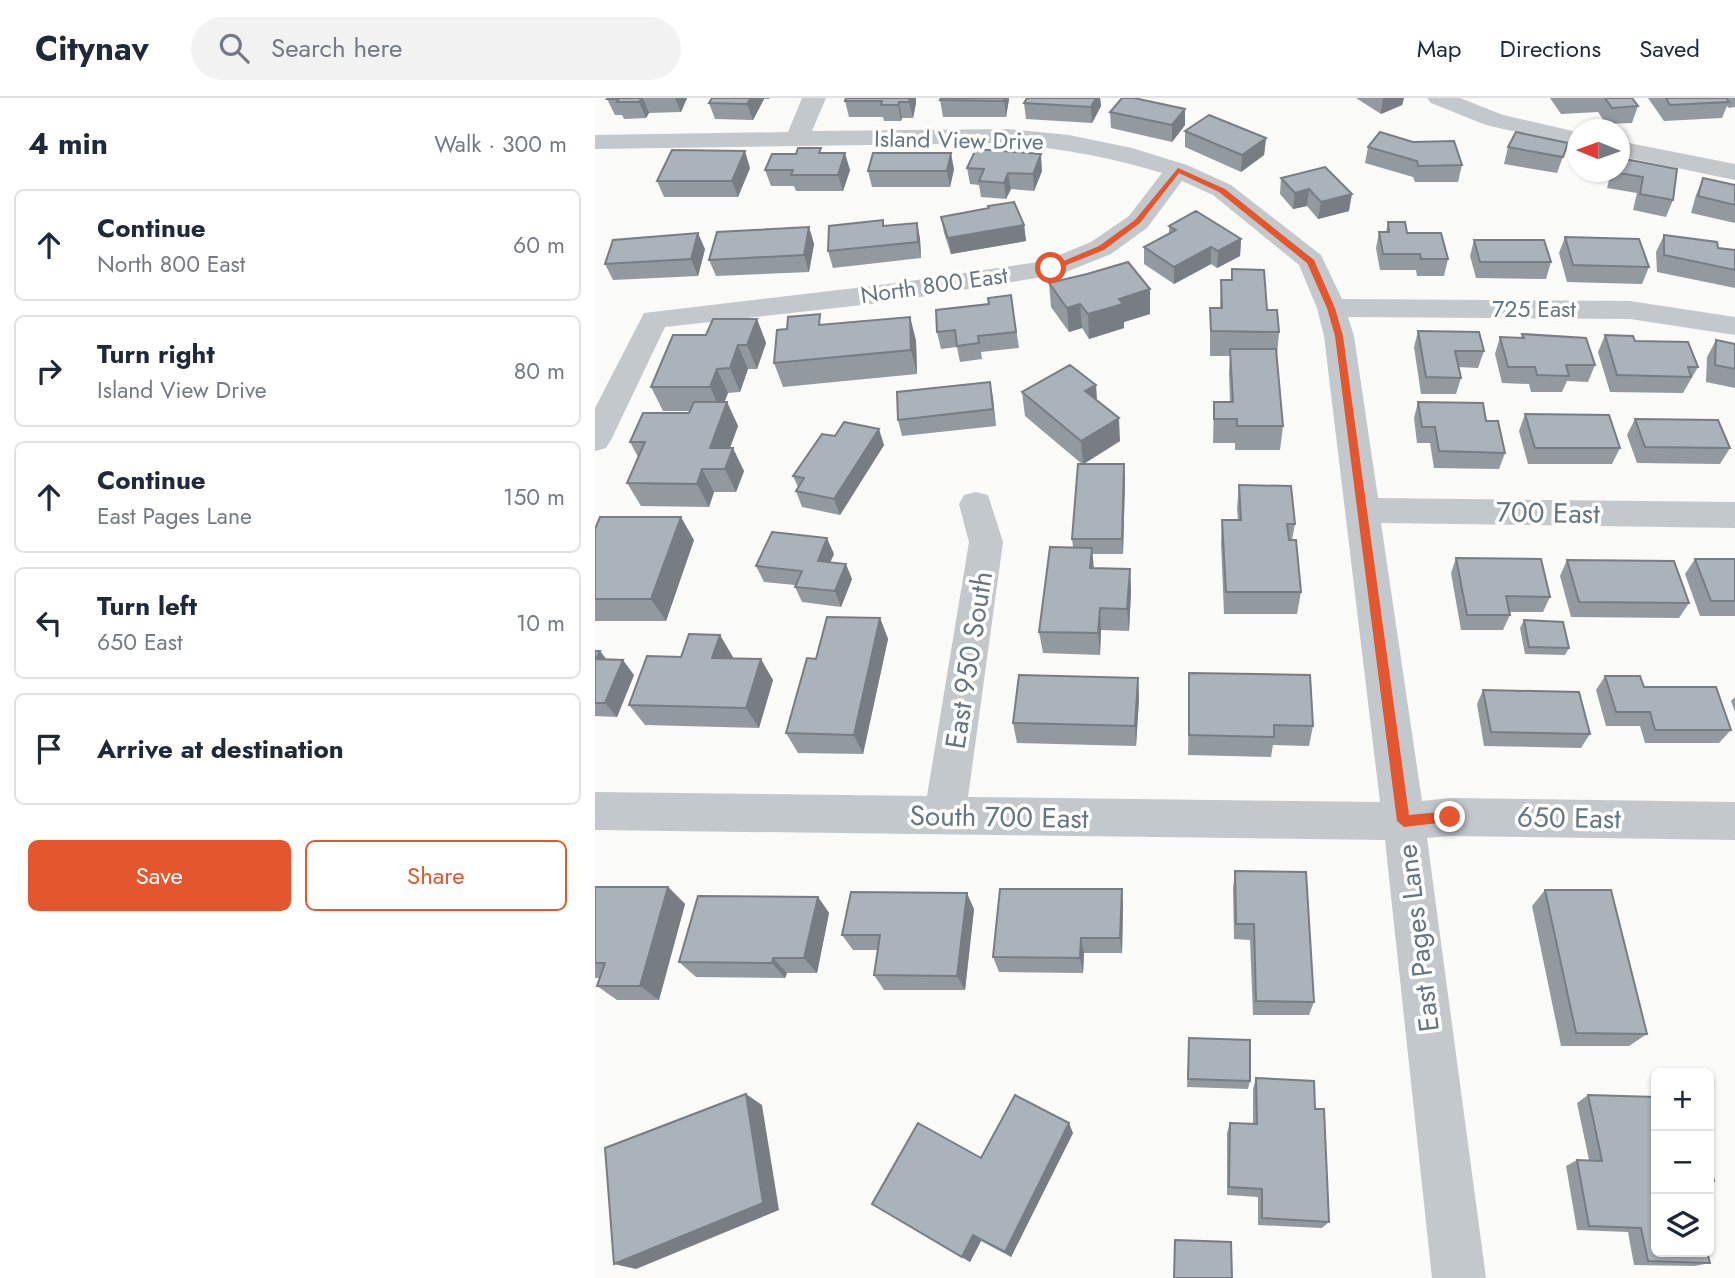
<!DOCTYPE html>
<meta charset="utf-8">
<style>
:root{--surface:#fff;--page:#f2f2f3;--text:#1f2937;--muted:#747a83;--line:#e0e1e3;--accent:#e4572e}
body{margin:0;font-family:Jost,sans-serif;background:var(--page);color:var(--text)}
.controls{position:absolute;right:21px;bottom:21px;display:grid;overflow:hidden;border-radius:10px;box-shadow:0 2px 5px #0004}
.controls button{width:63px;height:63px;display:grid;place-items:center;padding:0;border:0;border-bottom:2px solid var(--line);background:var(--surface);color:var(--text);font:35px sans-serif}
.compass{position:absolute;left:972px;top:21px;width:63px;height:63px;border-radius:50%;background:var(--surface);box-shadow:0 2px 5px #0004;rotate:271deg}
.stop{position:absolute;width:21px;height:21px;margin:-16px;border:5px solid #e4572e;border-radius:50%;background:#fff}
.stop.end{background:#e4572e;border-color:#fff;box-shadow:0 2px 7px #0008}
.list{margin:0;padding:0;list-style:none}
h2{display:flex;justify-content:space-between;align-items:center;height:91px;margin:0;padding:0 28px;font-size:30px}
h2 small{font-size:23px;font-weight:400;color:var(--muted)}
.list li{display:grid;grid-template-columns:46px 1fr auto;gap:21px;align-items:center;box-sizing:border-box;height:112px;margin:0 14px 14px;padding:0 14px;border:2px solid var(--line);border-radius:10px}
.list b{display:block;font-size:26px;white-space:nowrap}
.list p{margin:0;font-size:23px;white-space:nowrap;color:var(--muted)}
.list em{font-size:23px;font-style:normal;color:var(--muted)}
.actions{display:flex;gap:14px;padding:21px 28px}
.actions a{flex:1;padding:16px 0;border:2px solid var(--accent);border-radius:10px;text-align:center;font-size:24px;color:var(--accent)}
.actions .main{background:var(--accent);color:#fff}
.icon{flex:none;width:38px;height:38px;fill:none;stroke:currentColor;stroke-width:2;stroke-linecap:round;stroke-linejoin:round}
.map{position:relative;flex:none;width:1140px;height:1180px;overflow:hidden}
header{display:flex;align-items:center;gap:42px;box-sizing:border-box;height:98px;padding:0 35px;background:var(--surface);border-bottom:2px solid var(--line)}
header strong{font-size:33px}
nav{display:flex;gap:38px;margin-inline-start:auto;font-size:24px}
.search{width:490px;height:63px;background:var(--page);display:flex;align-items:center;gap:18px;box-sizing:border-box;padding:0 24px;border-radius:38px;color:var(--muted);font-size:26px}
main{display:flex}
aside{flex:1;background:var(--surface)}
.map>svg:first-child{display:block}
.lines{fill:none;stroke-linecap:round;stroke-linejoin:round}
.minor{fill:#c3c8cc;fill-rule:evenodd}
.wall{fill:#929a9f}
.shaded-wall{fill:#777d82}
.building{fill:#aab3b9;stroke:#777d82;stroke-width:2}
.route{fill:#e4572e}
.labels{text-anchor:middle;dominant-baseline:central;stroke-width:7;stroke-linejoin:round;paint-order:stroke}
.far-street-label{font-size:23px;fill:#657683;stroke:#fff}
.street-label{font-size:28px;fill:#657683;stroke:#fff}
</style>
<header>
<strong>Citynav</strong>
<div class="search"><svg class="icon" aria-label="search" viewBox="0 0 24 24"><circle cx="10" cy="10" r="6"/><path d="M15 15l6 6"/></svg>Search here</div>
<nav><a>Map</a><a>Directions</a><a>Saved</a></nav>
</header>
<main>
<aside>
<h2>4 min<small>Walk · 300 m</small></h2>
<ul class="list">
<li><svg class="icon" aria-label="ahead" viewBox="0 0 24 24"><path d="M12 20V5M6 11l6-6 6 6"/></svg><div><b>Continue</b><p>North 800 East</p></div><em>60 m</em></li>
<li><svg class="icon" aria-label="right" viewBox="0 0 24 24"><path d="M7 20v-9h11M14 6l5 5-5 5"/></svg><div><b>Turn right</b><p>Island View Drive</p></div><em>80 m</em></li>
<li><svg class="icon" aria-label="ahead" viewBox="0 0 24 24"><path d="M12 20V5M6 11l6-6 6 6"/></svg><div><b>Continue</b><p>East Pages Lane</p></div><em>150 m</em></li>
<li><svg class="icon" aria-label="left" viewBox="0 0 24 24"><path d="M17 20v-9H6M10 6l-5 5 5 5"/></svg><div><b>Turn left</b><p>650 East</p></div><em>10 m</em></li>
<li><svg class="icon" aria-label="arrive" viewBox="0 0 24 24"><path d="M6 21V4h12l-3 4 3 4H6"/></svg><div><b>Arrive at destination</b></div></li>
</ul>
<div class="actions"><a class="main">Save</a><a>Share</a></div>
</aside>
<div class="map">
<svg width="1140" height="1180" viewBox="0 0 1140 1180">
<rect width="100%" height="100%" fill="#fafaf8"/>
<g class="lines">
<path class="minor" d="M207,0H231L217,33L412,31L474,37L537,50L592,67L636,87L726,157L747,201L1035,203L1140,219V237L1035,221L753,219L759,238L783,400L1140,404V430L786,425L827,703L855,700L1140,704V742L855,738L832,740L891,1180H837L790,742L0,732V694L332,698L374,444L364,406L369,397L381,394L393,397L408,444L373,699L785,704L729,238L722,210L704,167L618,97L587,83L552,130L516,156L466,176L294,204L70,229L16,342L11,350L0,353V310L49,215L294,186L450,163L496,144L534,118L567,75C516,59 466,51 412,45L0,51V37L193,34Z
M832,0H865L908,17L982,34V48L891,27L836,5Z
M1024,43L1140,66V82L1024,58Z"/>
</g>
<path class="wall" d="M13,0H92L86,14L54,15L51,20L29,21L27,17H20L12,1Z
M117,0H175L174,1H169L158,22L120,21L114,5Z
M321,0V5L318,20H307L306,23H289L288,19H254L250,3Z
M346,0H414V1L411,19H348L345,2Z
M432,0H505L506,8L497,25L431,21L429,5Z
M761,0H809L807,7L786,16Z
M955,0H1037L1043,8L1037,25L1011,26L1003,14L966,16Z
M1053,0H1140V9L1134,10L1132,8L1127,20L1069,23Z
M515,14L590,27L577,44L516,30Z
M590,33L671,40L669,57L646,74L590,49Z
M973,45L962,75L909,66L913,49Z
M773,49L867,67L863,84H820L818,79L770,65Z
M227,55L255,72L248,93H201L199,88H176L170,72L201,56Z
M1025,60L1078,102L1071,119L1038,112L1042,95L1012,90L1016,74H1025Z
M730,69L754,113L723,121L712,108L698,111L685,96L686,80Z
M155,70L143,99H69L62,83Z
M372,70L447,73L439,93L416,91L411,101L386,99L384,87L375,86Z
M359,71L355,89H277L273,73Z
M1108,80L1140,87V125L1096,115L1101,97Z
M393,108L429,127L431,143L356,156L349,135L346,119L393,111Z
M288,122L289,128L322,125L325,141L326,160L238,170L233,153Z
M793,124L812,135L853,161L849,178H822L821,172H785L781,150L784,134H791Z
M574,128L646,141L645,158L622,170L616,166L579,186L549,166V149L574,136Z
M214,129L219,146L214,174L121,178L114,162Z
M1069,137L1123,150L1140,152V190L1062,174L1061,154Z
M970,139L1054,169L1047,186L972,184L964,155Z
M879,142L956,164L951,181L881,180L875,158Z
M110,151L103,178L18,182L10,166Z
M637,171L672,212L684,234L682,258L688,328L685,352H640V345H618L619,304H635L634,275L635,258H615V210H625L626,182H636Z
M454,185L555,191V216L529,224V230L494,241L487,230L474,234L456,209Z
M416,197L424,250L386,254L387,261L365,264L362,249L346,251L342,234L394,206Z
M315,219L321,243L322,276L188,289L179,265L228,227Z
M162,221L171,245L162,271H153L145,294L133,295L129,304H132L143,328L135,350L149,373L141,394H119L114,409L46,408L32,385L43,359L35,344L94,315L95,313H68L56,289Z
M823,233L889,253L883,270L863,269L866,280L861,296H826L819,249Z
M927,236L1000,267L993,284L972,283L967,294H936L934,286L907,285L900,256L905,239L926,240Z
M1010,237L1040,243L1103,269L1088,295L1015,294L1003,254Z
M1121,242L1140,246V290L1111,284L1112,259Z
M395,284L401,328L307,338L303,322Z
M501,287L502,302L525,343L489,366H529L530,382L528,456H497L498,470L535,471L536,493L534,533L506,532L505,557L448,555L444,534L478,449L477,441L487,366L430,318L427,294Z
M823,304L891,323L910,355L904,371L839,370L835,345H822L819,320Z
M930,316L1025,350L1017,366H933L924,333Z
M1040,321L1135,350L1125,366L1042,365L1032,337Z
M240,338L289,347L245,417L207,409L201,393L203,389L198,378Z
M644,387L700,426L697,442L706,494L702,516H629L626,445L627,422H643L642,411Z
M0,431L99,442L71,523H0Z
M239,456L235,464L257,481L246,509L207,504L200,489V487L169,484L161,468Z
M861,460L955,499L948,514H914L915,517L908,532H866L856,475Z
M1100,461H1140V518H1105L1090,476Z
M972,462L1094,505L1084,520L976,519L965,478Z
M285,520L293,541L268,656L203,655L191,635L221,561Z
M929,522L974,550L970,557L930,556L925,530Z
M0,553L12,562L39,577L22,619L0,618Z
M86,559H138L137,560L178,582L164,630L50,627L34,607Z
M594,575L718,628L714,648L678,647L676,659L593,657Z
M1010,578L1136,632L1124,645H1050L1045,628H1011L1001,592Z
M543,580L544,601L541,648L422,645L418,625Z
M888,592L995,636L986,650L889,648L882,606Z
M1140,599V614L1136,603Z
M640,773L719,904L714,917H658L655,842L639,841L638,790Z
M0,789H73L90,806L64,902H22L2,888L5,880H0Z
M527,791L528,807L527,855H489L488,875L404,874L398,859Z
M950,792L1052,936L1034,948H966L937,808Z
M223,799L234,815L222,875H192L190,880L101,879L84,864Z
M379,811L370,892H289L279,877L283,852H258L247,837Z
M594,940L655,983L653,991L592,989Z
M661,980L720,1011L734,1124L727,1130L663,1127V1099L632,1097V1035L635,1025L658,1026V991Z
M993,997L1115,1165L1100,1168L1039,1167L1033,1134L982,1132L971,1068L982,1062H994L982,1005Z
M478,1035L416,1159L386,1143L375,1164L277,1106L386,1060Z"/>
<path class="shaded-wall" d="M47,0H48L54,15L51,20L44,4Z
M80,0H92L86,14Z
M156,0H169V1L158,22L152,6Z
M315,0H321V5L318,20L314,4Z
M409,0H414V1L411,19Z
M501,0H505L506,8L497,25L496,9Z
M788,0H809L807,7L786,16Z
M304,4L307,20L306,23L303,7Z
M590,11V27L577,44V27Z
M671,40L669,57L646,74L647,57Z
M150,53L155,70L143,99L137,83Z
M250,55L255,72L248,93L243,77Z
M356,55L359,71L355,89L352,73Z
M446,56L447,73L439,93L438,76Z
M413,75L416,91L411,101L409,85Z
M714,91L712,108L698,111L700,95Z
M757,96L754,113L723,121L726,104Z
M322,125L325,141L326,160L323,144Z
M429,127L431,143L356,156L353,140Z
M214,129L219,146L214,174L209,157Z
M103,135L110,151L103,178L96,161Z
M646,141L645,158L622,170L623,153Z
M616,149V166L579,186V169Z
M555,191V216L529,224V230L494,241L493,216L524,201Z
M485,206L487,230L474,234L472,210Z
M315,219L321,243L322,276L316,252Z
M162,221L171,245L162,271L152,247Z
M143,247L153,271L145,294L135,270Z
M122,271L133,295L126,313L115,289Z
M395,284L398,300L401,328L398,311Z
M501,287L502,311L490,293Z
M132,304L143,328L127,371L115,350Z
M524,320L525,343L488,366L486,343Z
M284,331L289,347L245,417L239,401Z
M138,350L149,373L141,394L130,371Z
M529,366L530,382L528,456L527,441Z
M107,371L119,394L114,409L102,386Z
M86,419L99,442L71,523L56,501Z
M232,440L239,456L229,478L223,463Z
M497,450L499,472L495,470Z
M251,466L257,481L246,509L240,493Z
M535,471L536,493L534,533L532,511Z
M505,510L506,532L505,557L503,535Z
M285,520L293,541L268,656L259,637Z
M125,537L138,559L131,581L117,560Z
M5,553L16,567L1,561Z
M166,561L178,582L164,630L151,610Z
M28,562L39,577L22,619L10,605Z
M543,580L544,601L541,648L540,628Z
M73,789L90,806L64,902L45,888Z
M527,791L528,807L527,855L525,840Z
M372,795L379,811L370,892L362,878Z
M223,799L234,815L222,875L209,860Z
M486,840L489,855L488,875L485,860Z
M178,860L192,875L190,880L177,865Z
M151,996L167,1007L184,1112L41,1171L19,1166Z
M474,1025L478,1035L416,1159L410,1154Z
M378,1137L386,1143L375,1164L367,1159Z"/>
<path class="building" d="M13,0H47L44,4H22L24,1H12Z
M117,0H156L152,6L114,5Z
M251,0H315L314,4H304L303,7H286L287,3H250Z
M346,0H409V3L345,2Z
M432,0H501L496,9L429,5Z
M527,0H539L590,11L577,27L515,14Z
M1010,0H1037L1043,8L1017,10Z
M1071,0H1131L1134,4L1075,7Z
M614,17L671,40L647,57L590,33Z
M785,34L818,44L859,43L867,67L823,68L822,63L773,49Z
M921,34L973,45L968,59L913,49Z
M203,50H226L224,55H250L243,77H196L198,72H170L177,56H201Z
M381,51L446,56L438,76L413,75L409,85L384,83L389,71L372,70Z
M77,52L150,53L137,83H62Z
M278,55H356L352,73H273Z
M1025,60L1082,71L1078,102L1045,96L1048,79L1019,74H1025Z
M730,69L757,96L726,104L714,91L700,95L686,80Z
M1108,80L1140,87V107L1103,98Z
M419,104L429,127L353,140L346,119L394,110L393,108Z
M601,113L646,141L623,153L616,149L579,169L549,149L581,132L574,128Z
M288,122V128L322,125L323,144L233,153L234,128Z
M793,124H810L812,135H846L853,161H826L825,156H788L784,134H794Z
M214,129L209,157L114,162L122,134Z
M103,135L96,161L10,166L18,142Z
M1069,137L1122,144L1123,150L1140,152V172L1069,157Z
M970,139L1044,141L1054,169L978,167Z
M879,142H949L956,164H885Z
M533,164L555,191L524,201L528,206L493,216L485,206L472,210L454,185L492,176Z
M637,171L669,172L672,212H682L684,234L616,233L615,210H627L626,182H637Z
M416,197L421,234L383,238L384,245L362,248L360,232L342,234L341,212L394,206L393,200Z
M225,216L224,227L315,219L316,252L179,265L182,232L192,231L193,219Z
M118,221H162L152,247H143L135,270L122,271L115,289H56L78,237H111Z
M823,233L884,234L889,253H860L866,280L831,279Z
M927,236L991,240L1000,267H971L974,278L942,277L940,269H913L905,239L929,240Z
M1010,237L1038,238L1040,243L1093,244L1103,269H1093L1096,279L1022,277Z
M1121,242L1140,246V271L1120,267Z
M635,251H681L688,328H642V321H619V304H638Z
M475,267L501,287L490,293L524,320L486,343L427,294Z
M395,284L398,311L303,322L302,294Z
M99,304H132L115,350H138L130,371H107L102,386L32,385L50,344H35L48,315H94Z
M823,304L888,305L891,323H903L910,355L844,353L840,329H827Z
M930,316L1014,317L1025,350H940Z
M1040,321L1123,322L1135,350L1050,349Z
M249,324L284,331L239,401L201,393L209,380L198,378L227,336L240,338Z
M483,366H529L527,441H477Z
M644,387L696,388L700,426H692L694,442H701L706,494H631L627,422H646Z
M5,419H86L56,501H0V431Z
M177,434L232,440L223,463L251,466L240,493L200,489L207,473L161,468Z
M455,449L497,450L495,470L535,471L532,511L505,510L503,535L444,534Z
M861,460L946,461L955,499L911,498L915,517H872Z
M1100,461H1140V503H1116Z
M972,462L1079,463L1094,505L984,504Z
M232,519L285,520L259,637L191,635L212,560L221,561Z
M929,522L968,524L974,550L934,549Z
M94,536L125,537L117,560L166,561L151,610L34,607L52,558L86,559Z
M0,553H5L1,561L28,562L10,605H0Z
M594,575L715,577L718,628L679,627V639L594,637Z
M424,577L543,580L540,628L418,625Z
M1010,578H1045L1049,589H1121L1136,632H1060L1055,614H1021Z
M888,592L984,594L995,636L896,634Z
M640,773L711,774L719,904L661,903L659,826H641Z
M0,789H73L45,888H2L10,865H0Z
M405,791H527L525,840H486L485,860L398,859Z
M950,792H1016L1052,936L981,935Z
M256,794L372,795L362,878L279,877L285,837H247Z
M103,798L223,799L209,860H178L177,865L84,864Z
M594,940L655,942V983L593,981Z
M661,980L719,983L720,1011H729L734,1124L667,1120V1091L634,1089L635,1025L662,1026Z
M151,996L168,1105L19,1166L10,1050Z
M420,997L474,1025L410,1154L378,1137L367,1159L277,1106L323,1025L386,1060Z
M993,997L1061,999V1154H1112L1115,1165L1053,1163L1046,1130L994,1128L982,1062L1007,1063Z
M1114,1061L1119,1083H1114Z
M580,1142L636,1144L637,1180H579Z"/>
<path class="route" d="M583,70L630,91L719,162L740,210L748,238L814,717L855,713L860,715V723L809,729L802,723L740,238L732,210L712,165L624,94L584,75L545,125L509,152L459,172L452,170L504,148L540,122Z"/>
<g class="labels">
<g class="far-street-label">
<text transform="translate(364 42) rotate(1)">Island View Drive</text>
<text transform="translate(339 187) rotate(-8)">North 800 East</text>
<text x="939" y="211">725 East</text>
</g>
<g class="street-label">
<text transform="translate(953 415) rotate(1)">700 East</text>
<text transform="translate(374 562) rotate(-81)">East 950 South</text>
<text transform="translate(404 719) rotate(1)">South 700 East</text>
<text transform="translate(974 720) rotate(1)">650 East</text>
<text transform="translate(823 840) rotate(-97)">East Pages Lane</text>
</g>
</g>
</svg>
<div class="controls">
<button>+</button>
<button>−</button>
<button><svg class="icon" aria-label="layers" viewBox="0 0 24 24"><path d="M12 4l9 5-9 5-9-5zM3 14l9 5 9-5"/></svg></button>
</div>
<svg class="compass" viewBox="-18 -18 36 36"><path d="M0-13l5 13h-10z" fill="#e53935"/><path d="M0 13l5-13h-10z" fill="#747a83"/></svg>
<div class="stop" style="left:456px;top:170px"></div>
<div class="stop end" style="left:855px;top:719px"></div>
</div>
</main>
